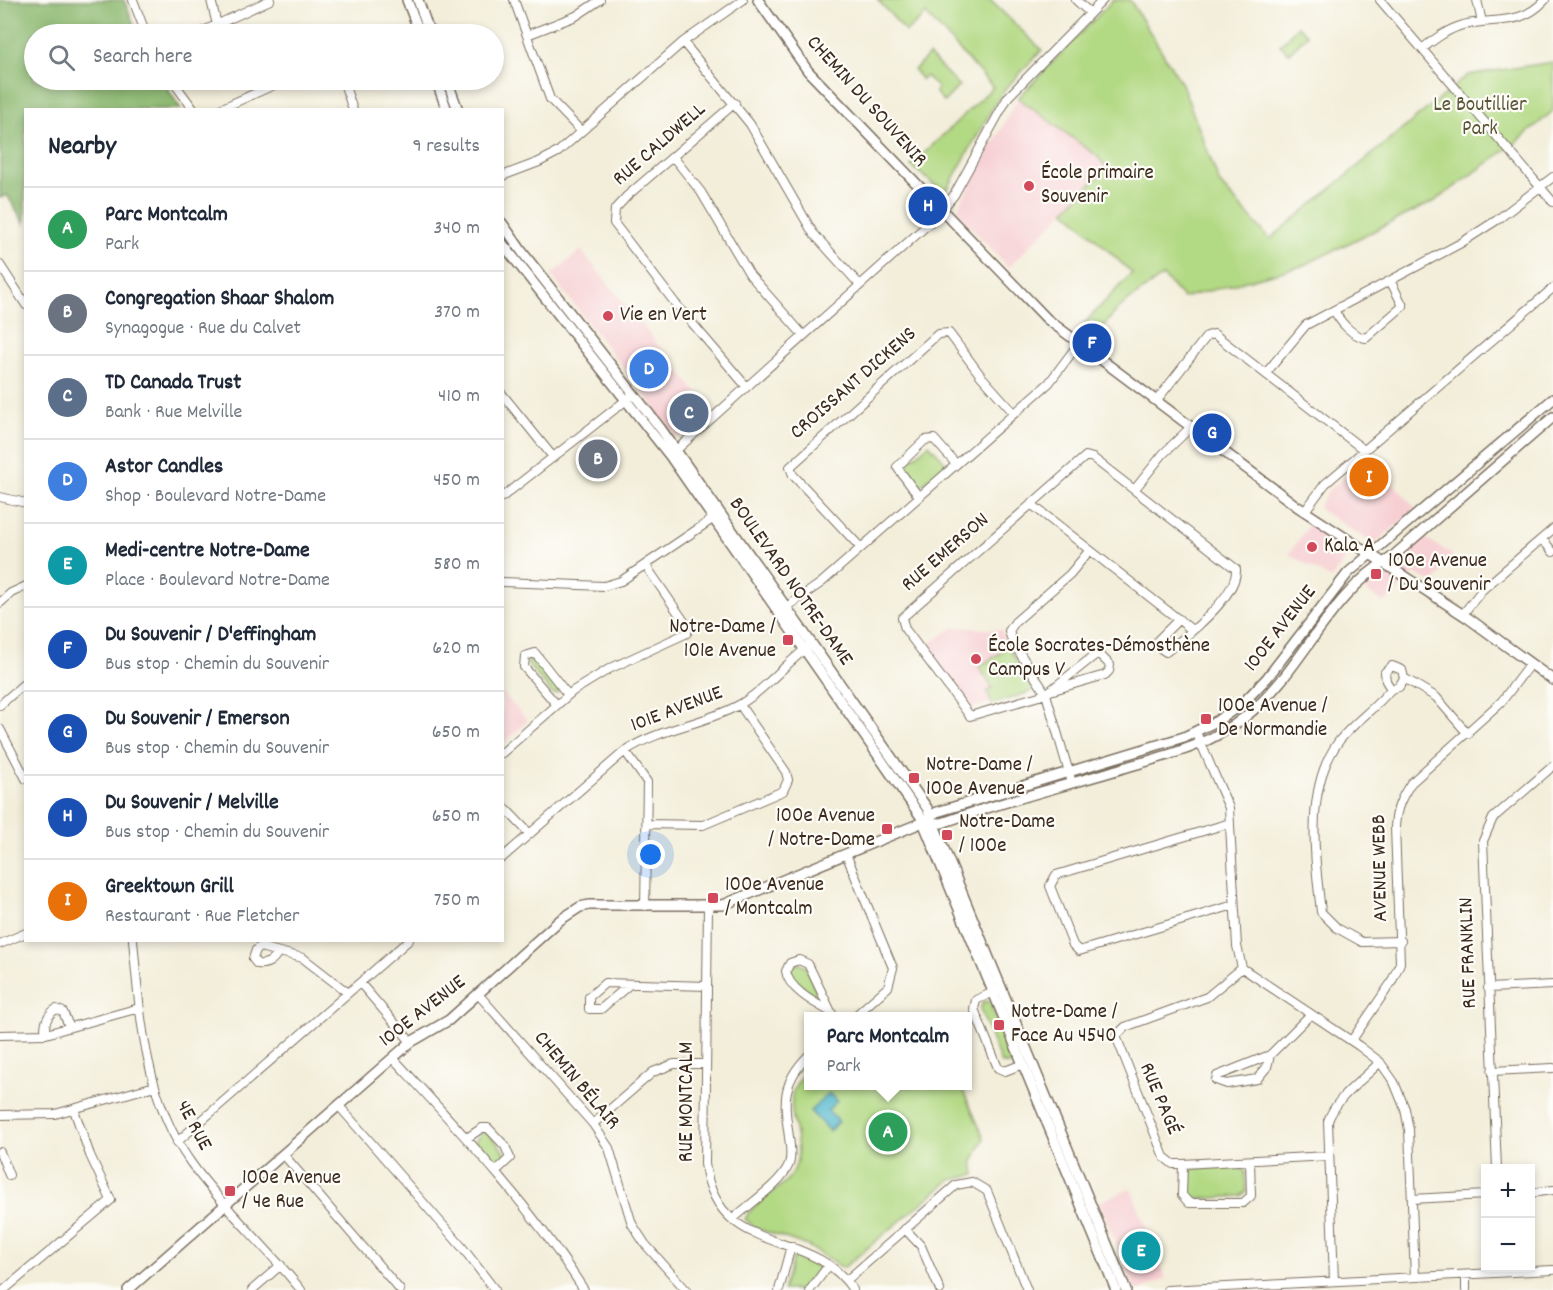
<!DOCTYPE html>
<meta charset="utf-8">
<style>
:root{--surface:#fff;--page:#f2f2f3;--text:#1f2937;--muted:#747a83;--line:#e0e1e3;--accent:#0b8043}
body{margin:0;font-family:Dekko,sans-serif;background:var(--page);color:var(--text)}
.controls{position:absolute;right:18px;bottom:18px;display:grid;overflow:hidden;border-radius:0px;box-shadow:0 3px 9px #0003}
.controls button{width:54px;height:54px;display:grid;place-items:center;padding:0;border:0;border-bottom:2px solid var(--line);background:var(--surface);color:var(--text);font:30px sans-serif}
.you{position:absolute;left:651px;top:855px;width:21px;height:21px;margin:-15px;border:4px solid #fff;border-radius:50%;background:#1a73e8;box-shadow:0 0 0 9px #1a73e833}
.badge{display:grid;place-items:center;width:39px;height:39px;border-radius:50%;background:var(--accent);color:#fff;font-size:20px;font-weight:700}
.pin{position:absolute;translate:-50% -50%;border:3px solid #fff;box-shadow:0 2px 6px #0006}
.popup{position:absolute;left:804px;top:1012px;width:168px;height:78px;box-sizing:border-box;display:grid;place-content:center;border-radius:0px;background:var(--surface);filter:drop-shadow(0 2px 4px #0005);font-size:20px;white-space:nowrap;color:var(--muted)}
.popup b{font-size:22px;color:var(--text)}
.popup::after{content:'';position:absolute;left:50%;top:100%;margin-left:-12px;border:12px solid transparent;border-top-color:var(--surface)}
.list{margin:0;padding:0;list-style:none}
h2{display:flex;justify-content:space-between;align-items:center;height:78px;margin:0;padding:0 24px;font-size:26px}
h2 small{font-size:20px;font-weight:400;color:var(--muted)}
.list li{display:grid;grid-template-columns:39px 1fr auto;gap:18px;align-items:center;box-sizing:border-box;height:84px;padding:0 24px;border-top:2px solid var(--line)}
.list b{display:block;font-size:22px;white-space:nowrap}
.list p{margin:0;font-size:20px;white-space:nowrap;color:var(--muted)}
.list em{font-size:20px;font-style:normal;color:var(--muted)}
.icon{flex:none;width:33px;height:33px;fill:none;stroke:currentColor;stroke-width:2;stroke-linecap:round;stroke-linejoin:round}
.map{position:relative;flex:none;width:1553px;height:1290px;overflow:hidden}
.search{position:absolute;background:var(--surface);box-shadow:0 3px 9px #0003;left:24px;top:24px;width:480px;height:66px;display:flex;align-items:center;gap:15px;box-sizing:border-box;padding:0 21px;border-radius:33px;color:var(--muted);font-size:22px}
.panel{position:absolute;background:var(--surface);box-shadow:0 3px 9px #0003;left:24px;top:108px;width:480px;height:834px;border-radius:0px}
.map>svg:first-child{display:block}
.built{fill:#f7cfd3}
.green{fill:#b2d983;stroke:#768250;stroke-width:1.5}
.forest{fill:#8db971;stroke:#647248;stroke-width:1.5}
.water{fill:#4eb6cc;stroke:#447075;stroke-width:1.5}
.lines{fill:none;stroke-linecap:round;stroke-linejoin:round}
.minor-casing{stroke:#7b6f60;stroke-width:10}
.tertiary-casing{stroke:#7b6f60;stroke-width:12}
.minor{stroke:#fff;stroke-width:8}
.tertiary{stroke:#fff;stroke-width:9}
.poi-dot{fill:#d1495b;stroke:#fdfcf7;stroke-width:2}
.labels{text-anchor:middle;dominant-baseline:central;stroke-width:4.5;stroke-linejoin:round;paint-order:stroke}
.street-label{font-size:21px;fill:#3b2a1e;stroke:#fdfcf7}
.park-label{font-size:21px;fill:#595637;stroke:#fdfcf7}
.poi-label{font-size:21px;fill:#3b2a1e;stroke:#fdfcf7;text-anchor:start}
</style>
<div class="map">
<svg width="1553" height="1290" viewBox="0 0 1553 1290">
<rect width="100%" height="100%" fill="#fdfcf7"/>
<filter id="ink" filterUnits="userSpaceOnUse"><feTurbulence type="fractalNoise" baseFrequency=".0167" numOctaves="2"/><feDisplacementMap in="SourceGraphic" scale="12" xChannelSelector="R" yChannelSelector="G"/><feConvolveMatrix kernelMatrix="1 2 1 2 8 2 1 2 1" color-interpolation-filters="sRGB"/></filter>
<filter id="wash" filterUnits="userSpaceOnUse"><feTurbulence type="fractalNoise" baseFrequency=".008" numOctaves="4" result="noise"/><feDisplacementMap in="SourceGraphic" scale="24" xChannelSelector="R" yChannelSelector="G"/><feGaussianBlur stdDeviation="1.35" result="paint"/><feColorMatrix in="noise" values="0 0 0 0 0 0 0 0 0 0 0 0 0 0 0 0 0 1.4 0 .05"/><feComposite in="paint" operator="in"/></filter>
<g filter="url(#wash)">
<rect width="100%" height="100%" fill="#f3eeda"/>
<path class="built" d="M1018,98L1097,156L1107,168L1008,268L956,211Z
M581,250L710,409L683,436H676L551,275Z
M1369,455L1416,509L1374,544L1319,509V505L1328,491Z
M1310,523L1351,551L1331,579L1289,554Z
M1425,538L1453,555L1433,584L1415,573L1384,603L1362,588L1382,571L1389,576L1405,567L1400,559Z
M954,627L1002,630L1004,640L1033,682L1030,692L970,709L926,646Z
M502,692L528,721L503,743H502Z
M1131,1188L1166,1279L1139,1290L1135,1289L1099,1202Z"/>
<path class="green" d="M878,0H990L1042,50L1007,87L995,104L945,193L911,166L993,87L926,14L906,32Z
M1113,0H1130L1182,84L1220,184L1270,239L1468,75L1553,62V111L1518,141L1435,201L1302,266L1183,298L1163,276L1120,307L1091,341L1077,331L1132,273L1065,210L1107,168L1097,156L1018,98Z
M1298,26L1307,35L1289,53L1280,45Z
M929,55L959,86L944,102L935,92L938,88L926,76L922,80L914,70Z
M929,444L947,464L919,487L903,467Z
M1007,645L1033,687L1030,692L992,704L987,691L993,688L979,667L1000,653Z
M532,657L559,690L558,693L553,694L528,665V659Z
M798,963L806,967L821,1002L792,977L790,969Z
M989,1001L997,1021L995,1023L999,1026L1013,1060L1009,1065L1001,1063L980,1009L983,1002Z
M808,1067V1086H961L984,1138L973,1161L975,1175L950,1180L843,1268L808,1246L756,1228L745,1219C756,1197 788,1190 796,1165C803,1141 787,1115 793,1091C795,1083 804,1074 808,1067Z
M483,1131L487,1132L505,1152V1156L498,1163L493,1162L475,1141Z
M1239,1166L1245,1172L1246,1191L1241,1196L1197,1199L1188,1194L1187,1176L1193,1168Z
M794,1255L812,1260L819,1269L803,1290H783Z"/>
<path class="forest" d="M0,0H124L138,34H34V80H162L181,109L26,110L25,224L7,195L0,198Z"/>
<path class="water" d="M829,1093L837,1101L828,1110L839,1122L829,1131L810,1111Z"/>
</g>
<g filter="url(#ink)">
<g class="lines">
<g class="minor-casing">
<path id="minor" d="M133,0L146,34
M211,0L217,25
M514,0L550,99L581,131
M1076,0L1090,13
M1380,0L1553,202
M1477,0L1482,22
M197,34L270,0
M527,35L576,16L600,0
M683,42L750,124L813,233L859,284
M1423,48C1435,39 1448,29 1463,25C1496,17 1520,27 1545,0
M172,80L194,110
M343,80L353,110
M735,103L627,196L615,209L614,223L675,303L746,386
M218,110L285,80
M674,158L701,192L750,275L803,335
M502,176L539,162L558,152L683,42L743,0
M0,265L26,305
M1334,310C1340,322 1352,336 1366,338L1403,306L1391,282
M1266,373L1306,325L1461,243L1497,220L1553,177
M502,394L553,457
M1157,400L1207,336L1214,334L1364,450
M673,453L935,218L954,195L1008,97L1103,0
M1135,489L1163,454L1192,426
M0,497L26,503
M502,497L634,394
M919,497L897,467L925,440L934,439L956,464
M1031,504L1192,630
M1305,511L1325,484L1553,288
M1542,539L1553,552
M861,548L793,475L790,467L938,334L949,333L981,376L1014,413
M502,582L604,586L621,581L717,516
M0,603L11,593L26,586
M782,610L821,583L1049,383L1079,343
M1463,614L1482,590L1553,529
M1391,689L1386,681L1385,672L1392,666L1402,670L1404,678L1436,697L1468,734
M1050,691L1105,675L1109,671L1110,665L1100,655H1095L1046,694L970,716L905,629L902,618L1086,456L1093,458L1236,569C1238,596 1186,637 1166,652L1160,648L1158,640L1179,619
M0,705L26,682
M557,705L524,667L525,656L535,653L568,695
M0,729L26,779
M1196,732L1229,808L1237,946L1242,968L1359,1046L1380,1062L1394,1082L1405,1109L1409,1130L1415,1277
M625,751L647,782L645,906
M502,753L573,691L609,669L687,633L688,627L646,566
M1072,783L1046,694L1012,641L1009,631L1015,622L1070,574L1089,551
M502,805L530,834
M1230,823L1056,875L1050,886L1073,945L1079,951L1234,905
M647,824L703,825L783,791L788,780L786,772L740,705
M846,854L893,968L888,987L855,1016
M502,858L625,751C660,728 701,725 737,706C762,693 785,664 808,647
M708,906L705,1164C718,1260 812,1226 853,1290
M133,940C140,1016 145,1099 191,1163C223,1208 266,1246 301,1290
M1401,941L1362,942L1337,928L1321,912C1315,857 1304,788 1339,741C1354,722 1376,708 1391,689L1399,687L1404,678
M0,944L26,933
M278,953C272,961 268,965 257,964L253,959L256,950L260,947L303,958L348,993
M1242,968L1207,997L1125,1027L1116,1036L1164,1157L1173,1164H1183L1328,1156
M361,984L411,1042
M630,984L601,1009H589V997L605,983L707,986
M1488,988L1553,985
M998,990L976,1000L974,1009L998,1068L1005,1071L1023,1064
M478,994L593,1124L609,1148L632,1224L645,1244L686,1290
M829,1011C815,1003 788,989 786,971L790,963L799,960L808,964L833,1016
M46,1034C43,1024 48,1014 56,1009L63,1012L69,1026
M0,1035L46,1034L139,1008
M1352,1040L1391,983L1400,963L1395,827C1396,809 1401,798 1411,783L1502,701L1530,664
M1270,1055L1217,1076L1216,1080L1227,1084L1257,1079L1267,1067L1270,1055L1310,1015
M393,1058C461,1132 530,1205 584,1290
M1492,1071L1553,1068
M339,1106L462,1247L495,1290
M0,1115L55,1114L155,1086
M593,1124L653,1072L674,1064H705
M467,1138L482,1128H488L505,1146L510,1158L496,1171
M177,1142L409,940
M0,1152L9,1175
M283,1154L400,1290
M1183,1164L1182,1195L1189,1203H1243L1251,1196L1250,1161
M1497,1168L1483,841L1493,818L1553,766
M1530,1193L1553,1190
M1412,1199L1486,1195
M733,1219C748,1205 782,1183 789,1164C792,1156 790,1145 789,1137C784,1102 781,1083 808,1056
M905,1229L921,1246L940,1290
M1466,1275V1290
M847,1280L956,1185L972,1182L987,1191L1027,1290
M1334,1281L1328,1121C1337,1096 1362,1081 1380,1062
M4,1290L111,1200L90,1155L74,1110
M252,1290L281,1265
M779,1290L791,1246
M810,1290L829,1265
M1167,1290L1553,1270"/>
</g>
<g class="tertiary-casing">
<path id="tertiary" d="M407,0L420,34
M418,0L430,34
M758,0L808,71L1047,319L1298,507L1468,618L1553,680
M436,80L447,110
M447,80L458,110
M502,223L523,253L661,429L927,808L1126,1290
M502,243L670,456L921,817L1116,1290
M928,822L942,823C1000,802 1061,787 1120,769C1164,756 1209,746 1245,717C1303,671 1326,596 1391,558L1553,417
M128,1290L411,1042L449,1020L560,920L580,907L589,905H723L923,822L937,812L1184,737L1217,721L1243,703L1267,678L1348,573L1553,399"/>
</g>
<use href="#minor" class="minor"/>
<use href="#tertiary" class="tertiary"/>
</g>
</g>
<g class="poi-dot">
<circle cx="1029" cy="186" r="6"/>
<circle cx="608" cy="316" r="6"/>
<circle cx="1312" cy="547" r="6"/>
<rect x="1370" y="568" width="12" height="12" rx="3"/>
<rect x="782" y="634" width="12" height="12" rx="3"/>
<circle cx="976" cy="659" r="6"/>
<rect x="1200" y="713" width="12" height="12" rx="3"/>
<rect x="908" y="772" width="12" height="12" rx="3"/>
<rect x="881" y="823" width="12" height="12" rx="3"/>
<rect x="941" y="829" width="12" height="12" rx="3"/>
<rect x="707" y="892" width="12" height="12" rx="3"/>
<rect x="993" y="1019" width="12" height="12" rx="3"/>
<rect x="224" y="1185" width="12" height="12" rx="3"/>
</g>
<g class="labels">
<g class="street-label">
<text transform="translate(866 102) rotate(48)">CHEMIN DU SOUVENIR</text>
<text transform="translate(660 145) rotate(-41)">RUE CALDWELL</text>
<text transform="translate(854 384) rotate(-41)">CROISSANT DICKENS</text>
<text transform="translate(946 553) rotate(-41)">RUE EMERSON</text>
<text transform="translate(790 582) rotate(55)">BOULEVARD NOTRE-DAME</text>
<text transform="translate(1281 629) rotate(-52)">100E AVENUE</text>
<text transform="translate(677 710) rotate(-21)">101E AVENUE</text>
<text transform="translate(1381 868) rotate(-91)">AVENUE WEBB</text>
<text transform="translate(1469 953) rotate(-92)">RUE FRANKLIN</text>
<text transform="translate(423 1012) rotate(-38)">100E AVENUE</text>
<text transform="translate(576 1081) rotate(50)">CHEMIN BÉLAIR</text>
<text transform="translate(1159 1099) rotate(67)">RUE PAGÉ</text>
<text transform="translate(688 1102) rotate(-90)">RUE MONTCALM</text>
<text transform="translate(193 1126) rotate(62)">4E RUE</text>
</g>
<g class="park-label">
<text x="1480" y="106">Le Boutillier<tspan x="1480" dy="24">Park</tspan></text>
</g>
<g class="poi-label">
<text x="1041" y="174">École primaire<tspan x="1041" dy="24">Souvenir</tspan></text>
<text x="620" y="316">Vie en Vert</text>
<text x="1324" y="547">Kala A</text>
<text x="1388" y="562">100e Avenue<tspan x="1388" dy="24">/ Du Souvenir</tspan></text>
<text x="776" y="628" text-anchor="end">Notre-Dame /<tspan x="776" dy="24">101e Avenue</tspan></text>
<text x="988" y="647">École Socrates-Démosthène<tspan x="988" dy="24">Campus V</tspan></text>
<text x="1218" y="707">100e Avenue /<tspan x="1218" dy="24">De Normandie</tspan></text>
<text x="926" y="766">Notre-Dame /<tspan x="926" dy="24">100e Avenue</tspan></text>
<text x="875" y="817" text-anchor="end">100e Avenue<tspan x="875" dy="24">/ Notre-Dame</tspan></text>
<text x="959" y="823">Notre-Dame<tspan x="959" dy="24">/ 100e</tspan></text>
<text x="725" y="886">100e Avenue<tspan x="725" dy="24">/ Montcalm</tspan></text>
<text x="1011" y="1013">Notre-Dame /<tspan x="1011" dy="24">Face Au 4540</tspan></text>
<text x="242" y="1179">100e Avenue<tspan x="242" dy="24">/ 4e Rue</tspan></text>
</g>
</g>
</svg>
<div class="controls">
<button>+</button>
<button>−</button>
</div>
<div class="you"></div>
<div class="pin badge" style="left:888px;top:1132px;background:#2e9e5b">A</div>
<div class="popup"><b>Parc Montcalm</b>Park</div>
<div class="pin badge" style="left:598px;top:459px;background:#6b7280">B</div>
<div class="pin badge" style="left:689px;top:413px;background:#5c6f8a">C</div>
<div class="pin badge" style="left:649px;top:369px;background:#3f7fe0">D</div>
<div class="pin badge" style="left:1141px;top:1251px;background:#0f9aa8">E</div>
<div class="pin badge" style="left:1092px;top:343px;background:#1a4fb4">F</div>
<div class="pin badge" style="left:1212px;top:433px;background:#1a4fb4">G</div>
<div class="pin badge" style="left:928px;top:206px;background:#1a4fb4">H</div>
<div class="pin badge" style="left:1369px;top:477px;background:#e8710a">I</div>
<div class="search"><svg class="icon" aria-label="search" viewBox="0 0 24 24"><circle cx="10" cy="10" r="6"/><path d="M15 15l6 6"/></svg>Search here</div>
<section class="panel">
<h2>Nearby<small>9 results</small></h2>
<ul class="list">
<li><span class="badge" style="background:#2e9e5b">A</span><div><b>Parc Montcalm</b><p>Park</p></div><em>340 m</em></li>
<li><span class="badge" style="background:#6b7280">B</span><div><b>Congregation Shaar Shalom</b><p>Synagogue · Rue du Calvet</p></div><em>370 m</em></li>
<li><span class="badge" style="background:#5c6f8a">C</span><div><b>TD Canada Trust</b><p>Bank · Rue Melville</p></div><em>410 m</em></li>
<li><span class="badge" style="background:#3f7fe0">D</span><div><b>Astor Candles</b><p>Shop · Boulevard Notre-Dame</p></div><em>450 m</em></li>
<li><span class="badge" style="background:#0f9aa8">E</span><div><b>Medi-centre Notre-Dame</b><p>Place · Boulevard Notre-Dame</p></div><em>580 m</em></li>
<li><span class="badge" style="background:#1a4fb4">F</span><div><b>Du Souvenir / D'effingham</b><p>Bus stop · Chemin du Souvenir</p></div><em>620 m</em></li>
<li><span class="badge" style="background:#1a4fb4">G</span><div><b>Du Souvenir / Emerson</b><p>Bus stop · Chemin du Souvenir</p></div><em>650 m</em></li>
<li><span class="badge" style="background:#1a4fb4">H</span><div><b>Du Souvenir / Melville</b><p>Bus stop · Chemin du Souvenir</p></div><em>650 m</em></li>
<li><span class="badge" style="background:#e8710a">I</span><div><b>Greektown Grill</b><p>Restaurant · Rue Fletcher</p></div><em>750 m</em></li>
</ul>
</section>
</div>
